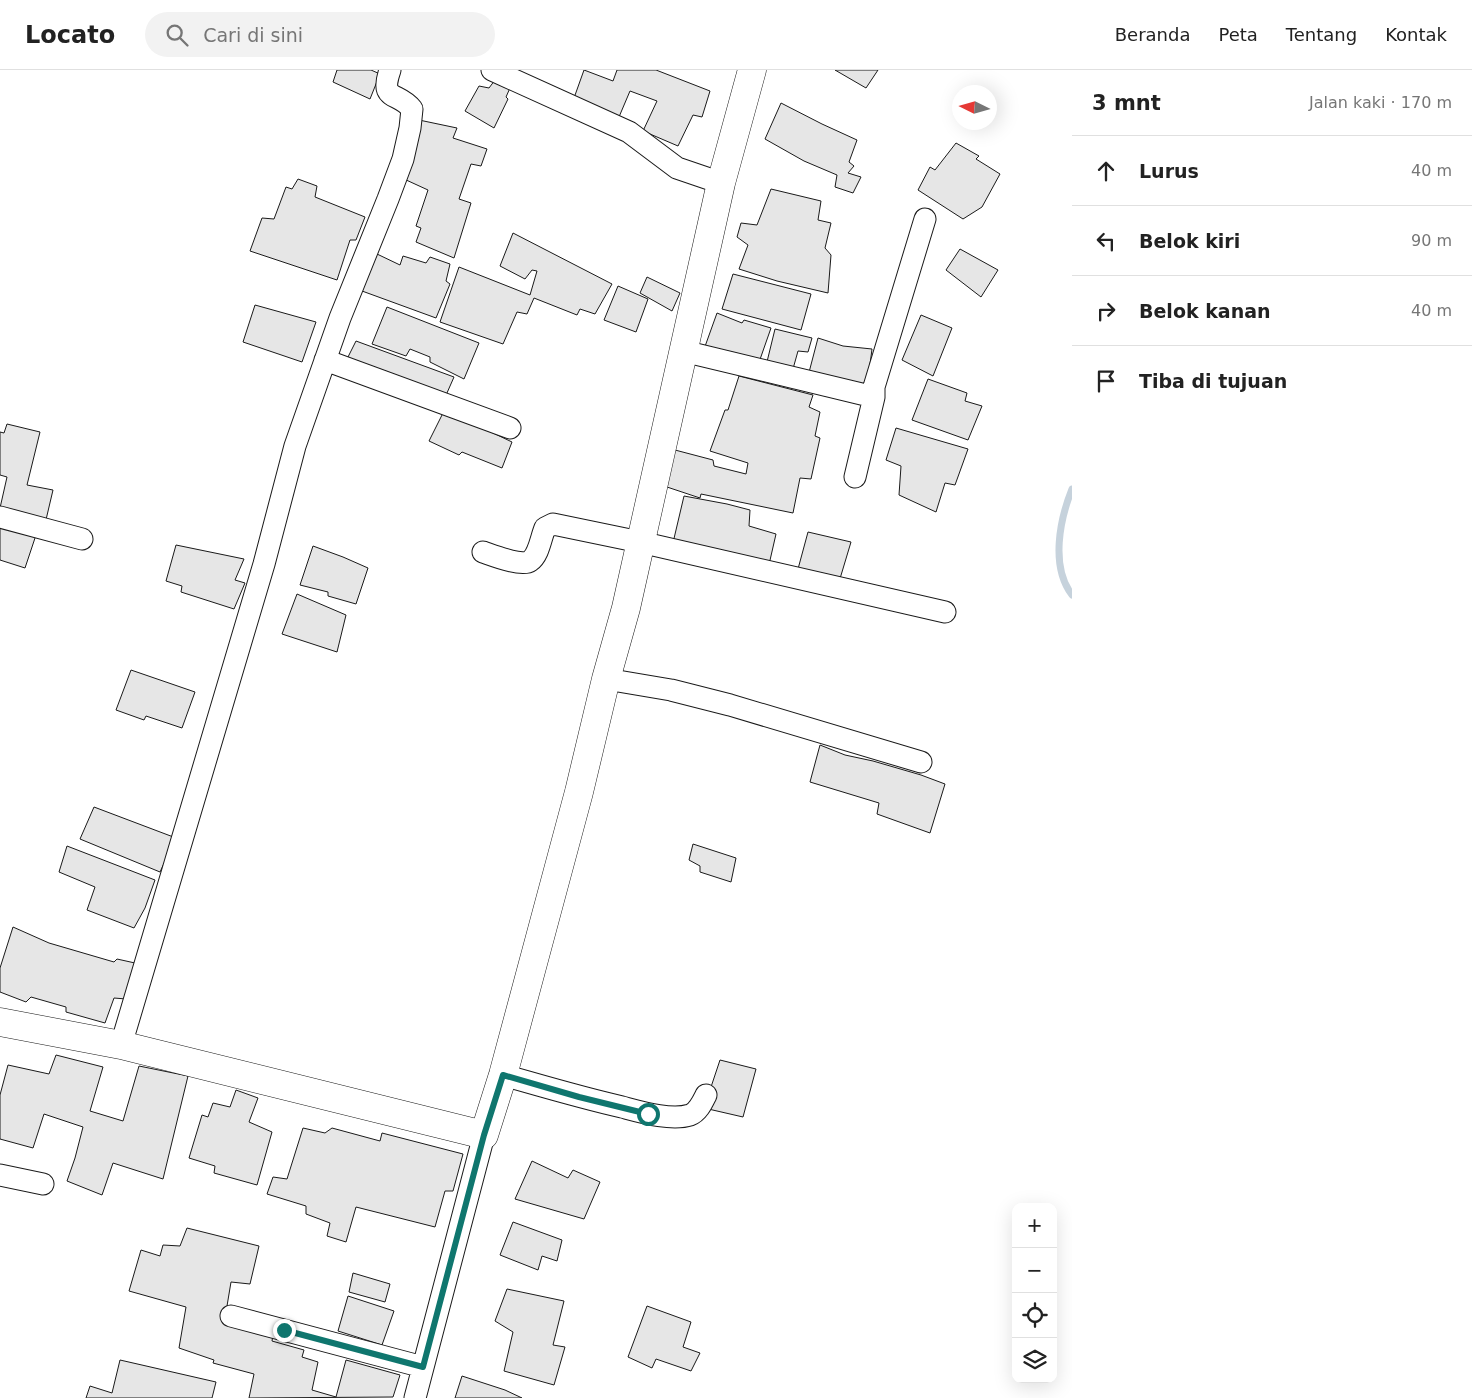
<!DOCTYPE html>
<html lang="id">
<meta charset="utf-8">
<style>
:root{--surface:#fff;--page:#f2f2f2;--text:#222;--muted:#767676;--line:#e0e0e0}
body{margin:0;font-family:"DejaVu Sans",sans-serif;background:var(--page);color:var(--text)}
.controls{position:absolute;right:15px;bottom:15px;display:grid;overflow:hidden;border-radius:10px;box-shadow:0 5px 20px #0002}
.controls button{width:45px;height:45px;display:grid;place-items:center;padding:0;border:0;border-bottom:1px solid var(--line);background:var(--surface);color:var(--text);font:25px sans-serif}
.compass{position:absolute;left:952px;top:15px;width:45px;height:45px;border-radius:50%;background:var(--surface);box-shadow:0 5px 20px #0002;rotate:275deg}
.stop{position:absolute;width:15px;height:15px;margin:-11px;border:4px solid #0f766e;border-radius:50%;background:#fff}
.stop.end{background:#0f766e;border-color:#fff;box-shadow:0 1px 5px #0008}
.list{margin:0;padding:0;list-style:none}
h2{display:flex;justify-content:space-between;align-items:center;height:65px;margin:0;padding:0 20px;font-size:21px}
h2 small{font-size:16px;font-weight:400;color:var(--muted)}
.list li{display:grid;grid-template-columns:32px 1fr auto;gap:15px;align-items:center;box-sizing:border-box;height:70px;padding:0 20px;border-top:1px solid var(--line)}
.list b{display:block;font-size:19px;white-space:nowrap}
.list em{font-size:16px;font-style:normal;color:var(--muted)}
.icon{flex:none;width:28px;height:28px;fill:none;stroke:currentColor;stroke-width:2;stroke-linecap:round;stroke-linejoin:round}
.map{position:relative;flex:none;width:1072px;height:1328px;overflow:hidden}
header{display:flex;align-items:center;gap:30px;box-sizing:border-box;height:70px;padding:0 25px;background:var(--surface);border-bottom:1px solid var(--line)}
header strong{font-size:24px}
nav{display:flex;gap:28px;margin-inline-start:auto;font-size:18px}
.search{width:350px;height:45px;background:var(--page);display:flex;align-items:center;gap:12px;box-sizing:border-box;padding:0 18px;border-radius:28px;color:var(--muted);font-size:19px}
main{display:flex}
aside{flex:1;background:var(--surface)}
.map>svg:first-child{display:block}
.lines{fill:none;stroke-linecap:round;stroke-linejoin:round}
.stream{stroke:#c6d2dc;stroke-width:7}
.building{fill:#e6e6e6;stroke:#1a1a1a}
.street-casing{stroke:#1a1a1a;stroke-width:23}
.secondary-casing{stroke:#1a1a1a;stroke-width:29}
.street{stroke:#fff;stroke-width:21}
.secondary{stroke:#fff;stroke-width:28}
.route{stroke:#0f766e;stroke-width:6}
</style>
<header>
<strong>Locato</strong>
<div class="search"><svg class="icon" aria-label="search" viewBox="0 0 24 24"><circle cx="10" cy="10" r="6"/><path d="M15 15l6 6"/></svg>Cari di sini</div>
<nav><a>Beranda</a><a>Peta</a><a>Tentang</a><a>Kontak</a></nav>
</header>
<main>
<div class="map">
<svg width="1072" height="1328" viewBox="0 0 1072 1328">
<rect width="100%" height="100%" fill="#fff"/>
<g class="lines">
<path class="stream" d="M1072,419C1060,449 1050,496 1072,525"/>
</g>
<path class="building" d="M337,0H371L380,4L370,29L333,12Z
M584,0L613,11L617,0H656L710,21L702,47L693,45L678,76L643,61L657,31L630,21L616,54L574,28Z
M835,0H878L866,18Z
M495,10L510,18L506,27L508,29L494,58L465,41L479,16L489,18Z
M781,33L822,54L857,70L849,92L854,96L848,103L861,107L853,123L835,117L837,105L804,91L765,69Z
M419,50L457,58L453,68L487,79L481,96L471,94L459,129L471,133L454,188L416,172L421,158L416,156L428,120L404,109Z
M956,73L979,86L976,89L1000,104L982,137L963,149L918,120L930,97L935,100Z
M298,109L317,116L315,127L365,147L356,170H350L337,210L250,181L262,148L274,149L286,117L292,119Z
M771,119L821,131L818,150L831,153L825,178L831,185L828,223L777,211L739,199L748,175L737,167L741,153L757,155Z
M513,163L612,214L595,244L580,239L577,245L534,228L527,244L517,242L503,274L440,252L459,197L530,225L537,201L532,200L525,209L500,196Z
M960,179L998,200L981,227L946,200Z
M377,184L400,195L403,186L426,193L430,187L450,194L446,211L450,214L436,248L362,221Z
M733,204L811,224L801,260L722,239Z
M647,207L680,223L672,241L640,223Z
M618,216L648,229L636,262L604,250Z
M255,235L316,252L302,292L243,272Z
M387,237L479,273L464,309L430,292V287L410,279L406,286L372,274Z
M717,243L742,253L744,250L771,258L757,298L703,282Z
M921,245L952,258L933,306L902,290Z
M775,259L812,268L808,282L798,281L791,306L765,300Z
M818,268L843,276L872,279L867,318L807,310Z
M356,271L454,307L443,332L345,293Z
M739,306L813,325L809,337L820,342L815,366L820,368L811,409L800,408L793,443L701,424L700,428L664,416L675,380L713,390L714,396L746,404L748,393L710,381L725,340H728Z
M928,309L967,323L965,331L982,336L968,370L912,350Z
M443,343L470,352L512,372L502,398L462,382L459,385L429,371Z
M7,354L40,362L27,415L53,420L45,454L0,438L7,407L0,405V362L4,363Z
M896,358L968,379L955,415L945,413L936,442L899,425L901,396L886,390Z
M684,426L727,434L750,440L749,456L776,464L768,499L672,477Z
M0,448L36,465L25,498L0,490Z
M808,462L851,472L839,512L798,499Z
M176,475L244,489L235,510L245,513L234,539L181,522L182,516L166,511Z
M313,476L343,487L368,498L356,534L328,526V522L300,515Z
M297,524L346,545L337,582L282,564Z
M131,600L195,622L182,658L146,646L144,650L116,640Z
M820,675L845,685L873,691L921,705L945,714L930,763L877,744L879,733L810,712Z
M94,737L176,768L160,802L80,769Z
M693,774L736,788L731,812L700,802V796L689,790Z
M67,776L155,810L145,838L134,858L87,840L95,817L59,802Z
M13,857L49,873L114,892L117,889L135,893L126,929L114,928L105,953L66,942V937L31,927L26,932L0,922V898Z
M56,985L103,997L90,1041L123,1051L139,996L188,1006L163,1109L113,1093L102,1125L67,1111L75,1088L83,1057L44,1044L33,1078L0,1069V1025L8,995L49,1004Z
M720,990L756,999L743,1047L704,1038Z
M236,1020L258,1028L249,1052L272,1062L257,1115L214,1103L215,1096L189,1088L202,1045L208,1047L213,1033L230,1037Z
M303,1058L325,1063L332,1058L380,1071L382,1063L463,1084L453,1121H445L435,1157L356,1137L346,1172L327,1166L330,1153L306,1144V1136L267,1124L273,1107L287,1109Z
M532,1091L568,1108L573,1100L600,1112L584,1149L515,1129Z
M513,1152L562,1170L557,1191L542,1186L538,1200L500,1185Z
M187,1158L259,1176L250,1214L231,1212L225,1248L274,1259L272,1271L304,1280L302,1287L318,1292L312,1320L336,1327L346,1290L400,1305L393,1327L249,1328L254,1304L213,1293L214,1290L179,1278L186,1237L129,1221L141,1180L160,1186L163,1175L180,1176Z
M353,1203L390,1214L385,1232L349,1222Z
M507,1219L564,1231L553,1275L565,1277L554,1315L504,1301L513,1262L495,1251Z
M348,1226L394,1241L382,1275L338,1261Z
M647,1236L691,1252L683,1277L700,1283L691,1301L656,1289L652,1298L628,1287Z
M120,1290L216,1312L212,1328H86L90,1316L112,1323Z
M462,1306L505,1320L522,1328H455Z"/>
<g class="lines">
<g class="street-casing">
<path id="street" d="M492,0L629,62L677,98L721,113
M683,281L874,327V317L925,149
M325,290L510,358
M855,407L874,327
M0,447L82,469
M483,482C492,485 522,497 530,491C539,485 541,467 545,458L553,454L640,472L945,542
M606,609L671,620L730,635L921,692
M121,975L264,494L295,376L340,248L388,129L403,89L410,58L412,39C398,21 379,32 390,0
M503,1005C542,1016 582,1028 622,1037C641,1042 671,1051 690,1045C698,1042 702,1033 706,1025
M0,1105L43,1114
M231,1246L423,1297
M415,1328L484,1065"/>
</g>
<g class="secondary-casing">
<path id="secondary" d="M0,952L121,975L484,1065L503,1005L579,722L606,609L626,538L721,113L752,0"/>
</g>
<use href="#street" class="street"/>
<use href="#secondary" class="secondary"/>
</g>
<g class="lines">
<path class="route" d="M284,1260L423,1297L484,1065L503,1005L579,1027L648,1044"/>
</g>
</svg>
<div class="controls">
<button>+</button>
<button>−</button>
<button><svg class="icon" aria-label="locate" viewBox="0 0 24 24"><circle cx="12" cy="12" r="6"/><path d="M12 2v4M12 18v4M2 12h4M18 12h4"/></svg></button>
<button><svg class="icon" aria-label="layers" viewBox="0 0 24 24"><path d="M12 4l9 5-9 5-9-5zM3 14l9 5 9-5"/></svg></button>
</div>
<svg class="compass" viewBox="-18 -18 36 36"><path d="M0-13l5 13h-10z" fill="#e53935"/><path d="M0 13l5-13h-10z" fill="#767676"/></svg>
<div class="stop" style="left:648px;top:1044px"></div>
<div class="stop end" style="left:284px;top:1260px"></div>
</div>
<aside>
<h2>3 mnt<small>Jalan kaki · 170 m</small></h2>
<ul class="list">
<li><svg class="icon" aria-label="ahead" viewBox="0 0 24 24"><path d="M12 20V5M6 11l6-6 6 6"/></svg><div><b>Lurus</b></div><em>40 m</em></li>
<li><svg class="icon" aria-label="left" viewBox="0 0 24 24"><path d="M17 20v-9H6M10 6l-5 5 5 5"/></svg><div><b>Belok kiri</b></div><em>90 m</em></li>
<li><svg class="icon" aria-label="right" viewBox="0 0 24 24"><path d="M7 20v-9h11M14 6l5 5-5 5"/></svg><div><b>Belok kanan</b></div><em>40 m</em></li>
<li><svg class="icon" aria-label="arrive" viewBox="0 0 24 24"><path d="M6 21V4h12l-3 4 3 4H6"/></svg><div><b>Tiba di tujuan</b></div></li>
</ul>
</aside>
</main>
